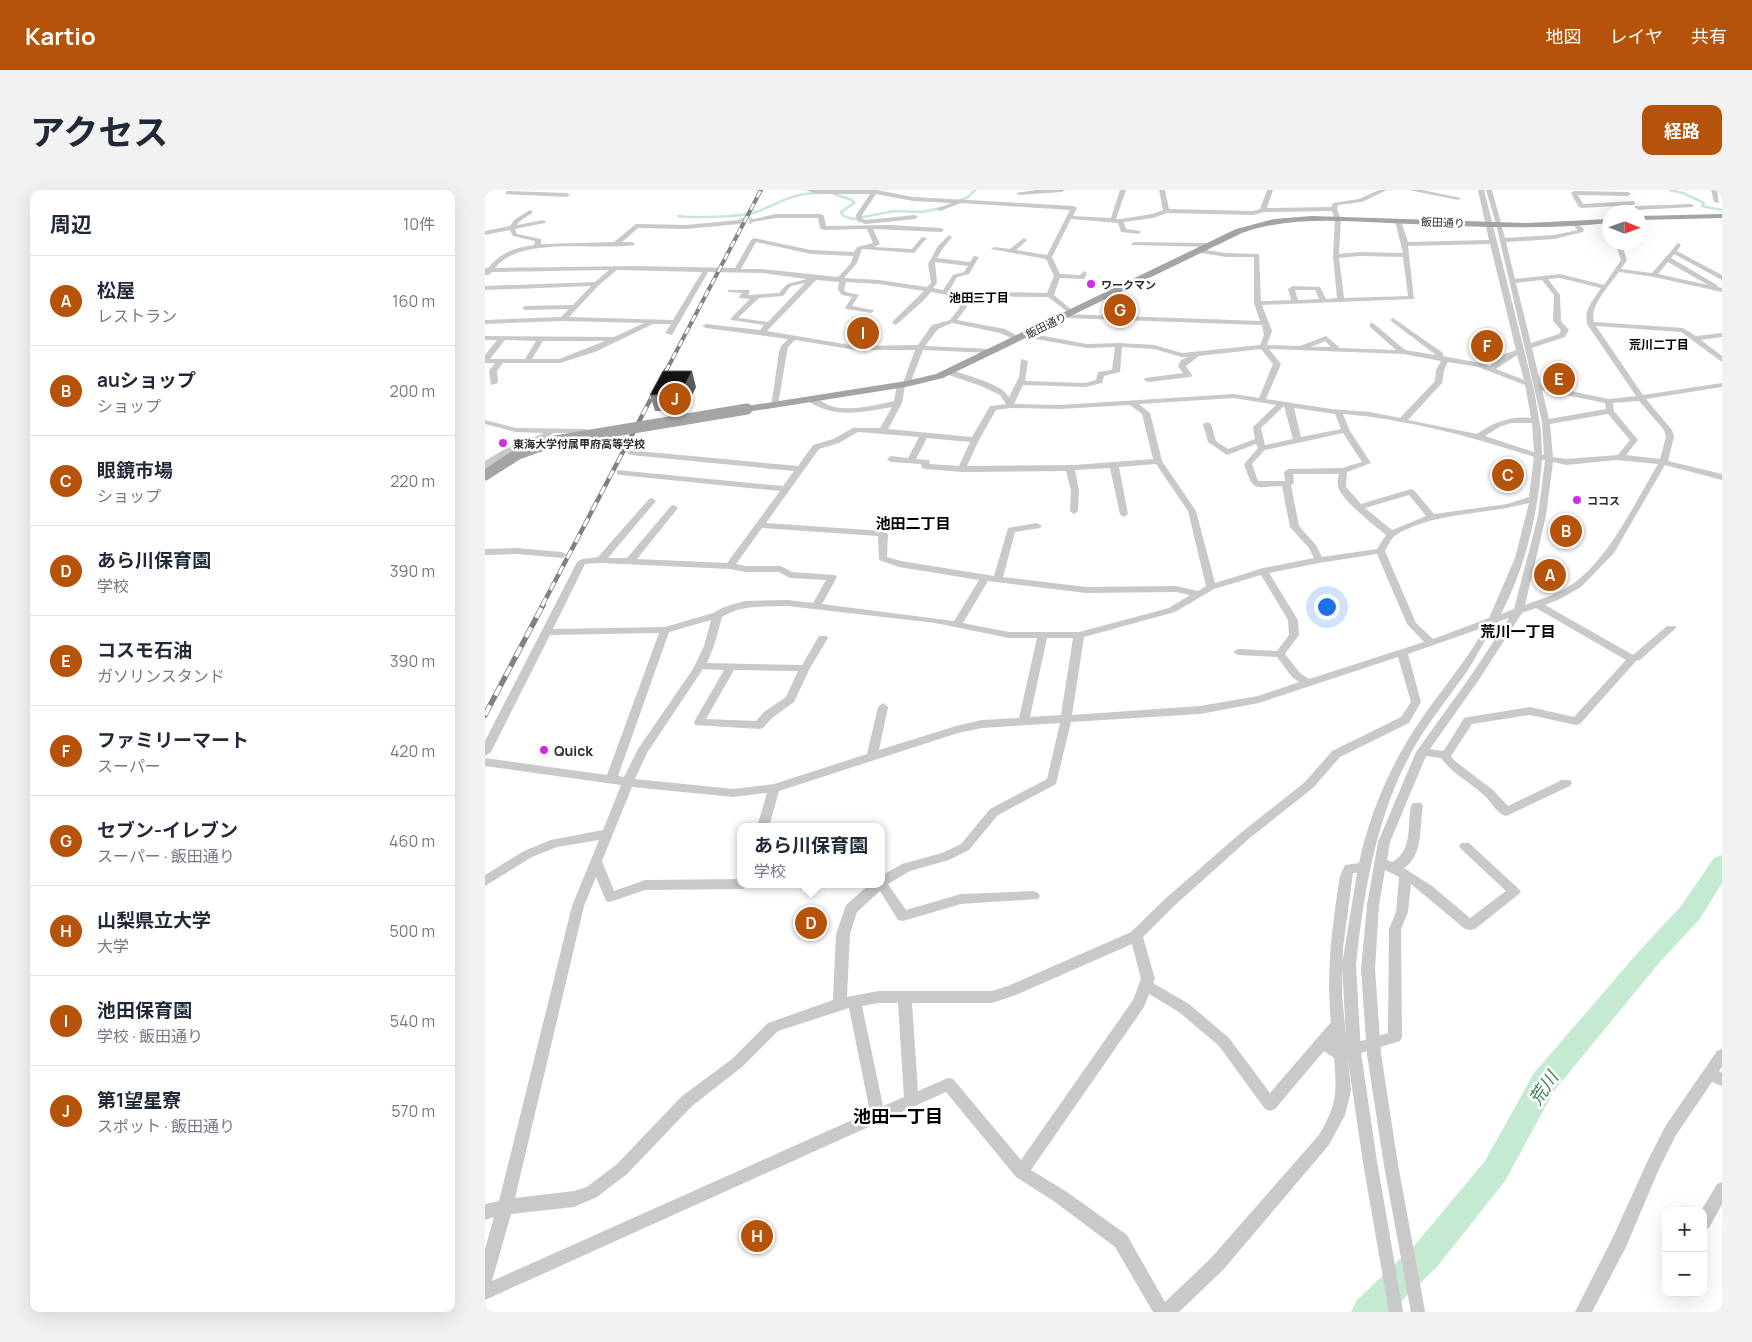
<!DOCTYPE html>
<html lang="ja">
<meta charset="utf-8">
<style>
:root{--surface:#fff;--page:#f2f2f3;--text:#1f2937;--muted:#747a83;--line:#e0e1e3;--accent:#b45309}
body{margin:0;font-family:Manrope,"Noto Sans JP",sans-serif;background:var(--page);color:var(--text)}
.controls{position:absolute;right:15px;bottom:15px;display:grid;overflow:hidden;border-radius:10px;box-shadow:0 5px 20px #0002}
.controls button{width:45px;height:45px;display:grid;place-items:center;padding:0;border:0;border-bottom:1px solid var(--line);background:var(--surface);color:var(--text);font:25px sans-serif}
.compass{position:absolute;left:1117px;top:15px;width:45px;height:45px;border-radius:50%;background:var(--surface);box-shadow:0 5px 20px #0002;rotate:91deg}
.you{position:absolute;left:841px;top:416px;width:18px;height:18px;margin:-12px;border:4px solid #fff;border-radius:50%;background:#1a73e8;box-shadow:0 0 0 8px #1a73e833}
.badge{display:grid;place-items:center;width:32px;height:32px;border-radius:50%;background:var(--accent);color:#fff;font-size:16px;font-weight:700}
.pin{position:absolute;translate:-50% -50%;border:2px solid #fff;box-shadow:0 1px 5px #0006}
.popup{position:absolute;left:252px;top:633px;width:148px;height:65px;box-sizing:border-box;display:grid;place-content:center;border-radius:10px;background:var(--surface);filter:drop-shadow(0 1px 4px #0005);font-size:16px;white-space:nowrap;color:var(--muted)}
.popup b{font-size:19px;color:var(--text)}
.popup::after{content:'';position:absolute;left:50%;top:100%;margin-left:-10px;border:10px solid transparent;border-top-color:var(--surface)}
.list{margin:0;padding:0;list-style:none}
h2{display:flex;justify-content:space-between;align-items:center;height:65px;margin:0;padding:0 20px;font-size:21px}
h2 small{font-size:16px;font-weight:400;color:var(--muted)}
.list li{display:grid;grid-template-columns:32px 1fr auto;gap:15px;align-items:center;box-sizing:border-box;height:90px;padding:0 20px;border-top:1px solid var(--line)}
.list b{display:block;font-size:19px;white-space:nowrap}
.list p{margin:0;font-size:16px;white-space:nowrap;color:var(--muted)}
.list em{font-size:16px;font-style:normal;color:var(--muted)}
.map{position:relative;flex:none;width:1237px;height:1122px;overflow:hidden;border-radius:10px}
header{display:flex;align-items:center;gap:30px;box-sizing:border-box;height:70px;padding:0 25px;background:var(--accent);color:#fff}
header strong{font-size:24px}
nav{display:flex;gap:28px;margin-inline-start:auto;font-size:18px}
.intro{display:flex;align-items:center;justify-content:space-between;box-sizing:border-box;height:120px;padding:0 30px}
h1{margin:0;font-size:35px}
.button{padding:12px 22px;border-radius:10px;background:var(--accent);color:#fff;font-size:18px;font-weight:700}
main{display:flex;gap:30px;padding:0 30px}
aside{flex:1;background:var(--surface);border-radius:10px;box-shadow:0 5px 20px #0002}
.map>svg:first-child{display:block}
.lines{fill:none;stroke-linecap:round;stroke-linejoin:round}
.stream{stroke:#c4ead2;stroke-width:2.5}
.river{fill:#c4ead2;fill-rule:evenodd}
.minor-tunnel{stroke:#d5d5d5;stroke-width:7;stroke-dasharray:7 3;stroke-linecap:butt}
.minor{fill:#c9c9c9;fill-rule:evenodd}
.major{fill:#a4a4a4;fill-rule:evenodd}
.rail-far2-casing{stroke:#818181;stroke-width:4}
.rail-far1-casing{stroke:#818181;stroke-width:4.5}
.rail-casing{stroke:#818181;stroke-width:5.5}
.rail-far2{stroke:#fff;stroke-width:2.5;stroke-dasharray:7;stroke-linecap:butt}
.rail-far1{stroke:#fff;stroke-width:3;stroke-dasharray:9;stroke-linecap:butt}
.rail{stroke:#fff;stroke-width:4;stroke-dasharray:11;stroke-linecap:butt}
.minor-bridge{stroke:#c9c9c9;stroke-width:14}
.major-bridge{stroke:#a4a4a4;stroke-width:11}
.wall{fill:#898989}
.shaded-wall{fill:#5a5a5a}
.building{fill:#131313;stroke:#5a5a5a}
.poi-dot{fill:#d12ce5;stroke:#fff;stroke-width:2}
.labels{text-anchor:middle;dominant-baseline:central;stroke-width:5;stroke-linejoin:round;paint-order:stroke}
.far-street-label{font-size:11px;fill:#2c2c2c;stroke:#fff}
.far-poi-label{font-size:11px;font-weight:bold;fill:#2c2c2c;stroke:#fff;text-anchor:start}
.far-neighbourhood-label{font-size:12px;font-weight:bold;fill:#000;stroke:#fff}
.poi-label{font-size:14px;font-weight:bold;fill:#2c2c2c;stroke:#fff;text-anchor:start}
.neighbourhood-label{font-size:15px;font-weight:bold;fill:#000;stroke:#fff}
.near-water-label{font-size:18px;font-style:italic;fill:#378151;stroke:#fff}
.near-neighbourhood-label{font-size:18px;font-weight:bold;fill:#000;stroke:#fff}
</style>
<header>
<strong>Kartio</strong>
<nav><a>地図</a><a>レイヤ</a><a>共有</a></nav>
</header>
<div class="intro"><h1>アクセス</h1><a class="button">経路</a></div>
<main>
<aside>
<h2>周辺<small>10件</small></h2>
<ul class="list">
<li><span class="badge">A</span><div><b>松屋</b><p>レストラン</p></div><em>160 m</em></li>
<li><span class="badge">B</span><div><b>auショップ</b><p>ショップ</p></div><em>200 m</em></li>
<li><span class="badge">C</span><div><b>眼鏡市場</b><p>ショップ</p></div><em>220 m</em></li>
<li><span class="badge">D</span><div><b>あら川保育園</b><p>学校</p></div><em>390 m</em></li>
<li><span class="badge">E</span><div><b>コスモ石油</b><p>ガソリンスタンド</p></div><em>390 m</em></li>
<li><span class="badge">F</span><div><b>ファミリーマート</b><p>スーパー</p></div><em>420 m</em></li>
<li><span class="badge">G</span><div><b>セブン-イレブン</b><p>スーパー · 飯田通り</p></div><em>460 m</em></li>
<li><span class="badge">H</span><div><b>山梨県立大学</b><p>大学</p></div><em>500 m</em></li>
<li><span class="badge">I</span><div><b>池田保育園</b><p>学校 · 飯田通り</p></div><em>540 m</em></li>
<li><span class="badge">J</span><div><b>第1望星寮</b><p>スポット · 飯田通り</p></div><em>570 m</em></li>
</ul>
</aside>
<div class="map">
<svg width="1237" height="1122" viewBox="0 0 1237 1122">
<rect width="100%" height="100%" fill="#fff"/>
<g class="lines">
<path class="stream" d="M1184,0L1198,3L1219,13L1217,16L1237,20
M349,4L367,10L369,13L356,22L358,26L368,29L409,21L437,22L456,18
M474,11L483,7L490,0
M193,26C208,28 258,27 271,22C295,13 307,3 334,3"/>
<path class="river" d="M1237,665V693L1214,730L1174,773L1069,901L1020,991L951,1078L905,1122H866L871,1111L929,1056L1000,971L1049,883L1156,759L1196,716L1229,668Z"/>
<path class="minor-tunnel" d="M254,32L267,30"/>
<path class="minor" d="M320,0H392L428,7L589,16L592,18L588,26L626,28L635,0H641L631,29H636L667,24L678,20L674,0H680L684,19L768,21L775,19L782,0H788L782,18L846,17L848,13L874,9L894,0H902L877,12L853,15L852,19L856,30L854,64L875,62L918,63L910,31L913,29L916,31L923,52L1004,50L993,0H999L1049,200L1056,240L1057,264L1059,265L1057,232L1011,34L1001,0H1007L1020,48L1069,45L1093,40L1088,35L1091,33L1099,39L1098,42L1069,49L1021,52L1030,89L1075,84L1119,95L1136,70L1130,52H1136L1142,70L1136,79L1167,83L1193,53L1196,55L1192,61L1237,85V90L1235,89L1189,64L1186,68L1232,95L1233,97L1237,98V102L1169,87L1134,82C1125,95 1104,116 1109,132L1198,138L1211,146L1237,143V147L1216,150L1237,166V172L1196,142L1111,136L1158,205L1237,193V197L1161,209L1187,240L1189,247L1183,271L1237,284V290L1180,275L1129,363L1096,397L1075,409L1060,415L1148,465L1182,436H1190L1191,438L1155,470L1151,471L1095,534L1091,535L1045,525L987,534L966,566L970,571L1008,600L1023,616L1077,590H1085L1087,593L1085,596L1021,626C1013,624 1007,614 1001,607C987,593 968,585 956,568L941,566L905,652L902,670L907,672C928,661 922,636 926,616L928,613H936L938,616C934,636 939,665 919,678L947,696L985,728L1021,701L976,659L974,656L976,653H984L1036,701L1034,704L990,739L985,740L980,739L926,694L923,722L916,739L917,847L915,851L863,867L866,901L860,925L844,955L738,1080L694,1122H668L630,1057L570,1012L531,987L461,902L0,1110V1059L9,1027L0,1030V1014L14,1011L87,716L114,650L72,657L47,667L0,696V685L39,661L66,650L118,640L136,595L0,576V568L122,585L174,443L65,445L6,562L0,566V551L92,372L97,369L113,367L164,309L167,308L171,311L123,368H142L186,316L189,315L193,318L152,369L242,373L295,301L135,285L132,284V280L298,296L309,281L145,265L141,262L142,260L313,276L328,255L348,249L368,238H395L407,217C378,222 349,229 323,211V207C332,206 340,215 349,217C369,221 390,215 409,211L412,195L418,193L430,160H371L310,150L303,157L302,162L293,215L286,217L294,162L296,156L303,149L221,138L217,136L221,134L275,140L279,135L246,130V128L265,109L255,108L254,107L257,103L243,102V100H264L265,101L263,105L294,103L302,94L322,89L277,83L223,82L187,145L180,143L186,134H168L110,162L75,173H18L12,181L13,193L6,195L4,181L10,173H0V165L12,150H0V146L129,147L159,133L78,131L0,134V130L76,127L84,119L40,120L37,118L40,116L88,115L106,96L0,100V96L110,92L124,80L7,82L4,85H0V78H3C15,63 31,57 49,55L50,51L28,46L25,40L0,45V41L25,36L29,30L45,20L47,21V23L34,32L32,35L58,30L61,32L60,33L30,39L32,44L56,49V54L129,52L151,34L201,35L254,30L257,32L254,34L201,39L153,38L137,52H147L150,54L149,55C111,61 35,45 10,78L151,76L250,78L266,50L269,48L326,60L369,62L372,57L388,53L382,39L338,40L335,38L333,28H291L267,32L264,30L291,24H336L339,26L341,36L404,35L456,38L459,40L456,42L388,39L395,54L389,57L427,59L437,47L442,48L429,63L377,59L372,73L359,88L394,90L442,97L446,93L443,74L453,56L464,45L467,47L458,58L452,68L485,72L489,66L494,67L484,84L472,87L464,101L562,103L569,86L561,69L506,59L509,57L525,59L539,48L542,50L531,60L562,65L585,20L476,13L455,21L452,19L453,18L467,13L428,11L391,4L377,25V29L381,30L430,25L433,27L430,29L381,34L372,31L371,25L385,4H333ZM847,21L850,30L848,66L852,108L841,109L835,97L808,96L803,99L806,110L776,111L774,64L741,63L713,59L711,60V62L741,67H769V113L775,131L580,124L576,126L580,128L777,135L779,145L775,155L697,163L669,155L634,153L602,154L542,143L538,145L539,147L602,158L630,157L627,180L613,182L611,190L600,193L540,191L543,171L536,169L534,187L524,207C516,193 482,186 467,180H461V184L496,196L515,205L521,214L505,216L487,247L403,239L417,213L420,196L425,194L438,160L506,163L510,161L506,159L440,156L453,139L467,133L515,143L534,151L538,149L520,139L472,130L482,117L475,106L563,107L584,123H588V121L569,105L575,88L598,89L600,88L602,83L599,81L595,85L575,84L567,67L586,29L633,33L636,42L653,44L656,42L655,41L641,39L639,32L668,28L682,23L769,25L779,22ZM271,52L326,64L368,66L366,73L353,87L277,79H256ZM1005,54L1031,160L1020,164L1005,176L995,173L958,166V163L908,128L906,129V131L951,165L920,160L888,133H885V137L911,160L855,158L841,146L815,156L782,155L787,141L777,115L929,109L923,56ZM875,66L918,67L923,106L859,108L854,68ZM450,72L483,76L479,82L468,85L458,100L448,98L452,93ZM1183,72L1223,95L1173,84ZM132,80L217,82L188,130L84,127L114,95ZM1075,88L1116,98C1108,111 1099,118 1102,134L1151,206L1124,209L1056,195L1047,158L1080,147L1084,140L1076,131L1075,105L1063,89ZM331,90L354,92L353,100L357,105L367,107L360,118L361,119L386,123L389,121L388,120L367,116L374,105L361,102L359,100L361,92L394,94L439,101L408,131L407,133L411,135L438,111L446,102L468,106L475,117L465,130L447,135L433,155L371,156L282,141ZM1057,90L1069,105L1068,131L1076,140L1074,144L1046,153L1031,93ZM320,93L283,132L253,128L274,108L298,106L306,96ZM810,100H830L834,109L813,110ZM20,150L51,151L40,169H5ZM58,151H120L74,169H47ZM840,151L846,157H826ZM637,157L669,159L697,167H703L696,170L693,176L698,183L660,188L659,190L663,192L706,187L707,185L701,176L714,166L776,159L788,174L774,208L749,204L575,215L529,214L538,195L600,197L617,193L619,186L635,182ZM784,159L918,164L956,171L951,180L950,191L915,228L885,222L846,219L781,209L796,174ZM1032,165L1039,190L1011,179ZM963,172L993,177L1040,195L1046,228C1026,226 1009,232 992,244L923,230L957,193L959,180ZM1057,200L1120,213L1121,219L1064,229ZM749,208L791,215L768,237L770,249L743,259L731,251L726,234L722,232L718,234L723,252L742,265L771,254L773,258L759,274C769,303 768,297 797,296L805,337L824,358L829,368L778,378L730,393L711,321L677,271L665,223L654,214ZM1154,211L1179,240L1181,247L1175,269L1141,265L1153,250L1129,221L1128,213ZM645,215L657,224L668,269L589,275L482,276L494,250L511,220L526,218L575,219ZM799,216L808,249L780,255L776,238ZM809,218L850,224L856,239L816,247ZM858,224C923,229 987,247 1049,267L1044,307L1022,314L949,324L929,300L926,299L876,314L861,297L862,282L886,273L865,241ZM1123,224L1145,250L1133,265L1081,269L1068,267L1065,234ZM1027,233H1047L1049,262L1000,246L1016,236ZM373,242L434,247L423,268L406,266L402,269L406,272L436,274L437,278L440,279L477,282L581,281L586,301L585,321L589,324L593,321L594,301L590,280L625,278L635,324L639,327L643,324L634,277L671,274L703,321L721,396L713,401L691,396L601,397L518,387L530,342L555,338L557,336L552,333L523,338L509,386L416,371L402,367L403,344L398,341L281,333L334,259L354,253ZM858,243L877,272L857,278L803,279L799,282L800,291H773L767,274L780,260ZM442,248L485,252L474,276L445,274L444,270L431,269ZM1057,270H1060L1053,326L1029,419L1016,424C1041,376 1053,323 1057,270ZM1131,270L1173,274C1151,311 1124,368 1089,393C1074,404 1056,409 1040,415L1061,326L1068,272L1081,275ZM808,284H854C853,287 852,292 853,296C855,309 890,336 901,345L892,359L837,367L831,355L814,336L806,295L809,293ZM924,305L941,326L907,340L880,318ZM1044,313L1030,368L1004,428L948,449L931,433L900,361C903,356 906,348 911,345C948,322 1002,325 1044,313ZM277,338L393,346L394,370L414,377L494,390L469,431L337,414L352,387L350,385L307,382L296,376H261L251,374ZM892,364L922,434L939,452L824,489L815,483L800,464L814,445L813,430L784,383L834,373ZM116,373L245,379L261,382H294L305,388L341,390L328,413L303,410L260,411L239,417L228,423L180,437L68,439L100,374ZM776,385L803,430L804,445L792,461L753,459L748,462L753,465L792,467L807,487L814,492L773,506L715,516L587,525L599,447L690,422L729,399ZM503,391L601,403L691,402L705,405L684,418L594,442H524L478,433ZM303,416L450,433L524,448H552L534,528L497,530L471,536L394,560L403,517L398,513L393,517L382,564L289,594L248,599L150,589L162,563L218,479L239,480L209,532L210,535L274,539L278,538L287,528L309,512L325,478L343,448L342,446H334L317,475L222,473L229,456L237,427C257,414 280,417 303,416ZM1051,418L1141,470L1089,527L1045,517L983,527L979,528L960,559L957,561L945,559L993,491L1037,423ZM1024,428L985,487L931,562L893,652L882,715L876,779L878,783L883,785L888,783L890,779L894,715L900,680L914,687L911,722L904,739L903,843L862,855L857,805L858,758L868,683H872L857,775L859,779L864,780L869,779L871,775C879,699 892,621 931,554C947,528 966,504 983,480C989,471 1008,435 1013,432C1016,430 1021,429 1024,428ZM226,430L219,456L208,479L153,559L139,587L133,586L184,442ZM1000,437C981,473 953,503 931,537C904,578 884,626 874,673L860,675L855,686C847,737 841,781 846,832L785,903L744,848L704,814L668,793L670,789L658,747L689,716L766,647L828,598L855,567L924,533L936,512L923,464ZM562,448H588L576,525L545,527ZM913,467L926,512L916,527L847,561L820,592L758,641L681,708L646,742L523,796L507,801H393L362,807L365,744L372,722L395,701L413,730L418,731L476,714L553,709L555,706L553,703L549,701L476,704L421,720L403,694L425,681L464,670L484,660L513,625L571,594L586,532L715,524L774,513ZM249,480L313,481L301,507L279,522L271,531L221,529ZM575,533L562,589L505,619L476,654L457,663L417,674L396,686V694H385L361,715L351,744L348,810L283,833L247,869L197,906L132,974L102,997L89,1001L30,1008L99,716L111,687L121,711L125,712L160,700L258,699L262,697L264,694H256V689L160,690L129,701L117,671L147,597L248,607L282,603L272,637H284L294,601L473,543L497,538ZM647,754L656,789L648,810L536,970L468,889L463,888L433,901L427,813H507L531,805ZM664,804L694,822L734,856L780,919L785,921L790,919L839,861L849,868C852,905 852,913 834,945L726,1068L680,1112L642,1045L582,1002L546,980L659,817ZM393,813H413L419,907L398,916L377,816ZM364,818L385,922L7,1091L26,1024L89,1017L112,1007L142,984L207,916L257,877L293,841Z
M552,0H580L577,2L534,5L531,3Z
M924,0H937L976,8L973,10Z
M1226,0H1232L1234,13L1229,12Z
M22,1L82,3L85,5L82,7L20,4Z
M1089,1L1143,2L1146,4L1143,6L1093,5L1098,14L1148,11L1151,13L1148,15L1096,18L1093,16L1086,3Z
M1206,14L1209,16L1208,17L1151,20L1148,18L1151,16Z
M1115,31H1119L1124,36V41L1115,33Z
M649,52L725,53L728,55L725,57L647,55L646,54Z
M0,230L31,238L100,239L104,241L100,243H68L62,249L24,264L0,278V271L18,260L59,243L31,242L0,234Z
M32,358L77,362L82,365L77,368L32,364L0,365V359Z
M1237,859V877L1234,881L1237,883V896L1227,892L1191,945L1174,979L1141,1057L1107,1122H1090L1129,1045L1163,970L1181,935L1232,861Z
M1237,992V1014L1224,1038L1218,1041V1021H1216L1232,994Z"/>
<path class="major" d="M1237,24V28L1154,30V26Z
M827,26L1042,33L1124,29V33C1051,41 977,36 904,33C854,31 805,26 757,43L458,188L421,197L262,222L257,219L262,216L421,191L451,184L751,39L789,29Z"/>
<g class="rail-far2-casing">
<path id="rail-far2" d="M181,181L276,0"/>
</g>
<g class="rail-far1-casing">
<path id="rail-far1" d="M57,416L181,180"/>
</g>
<g class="rail-casing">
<path id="rail" d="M0,525L58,415"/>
</g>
<use href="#rail-far2" class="rail-far2"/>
<use href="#rail-far1" class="rail-far1"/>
<use href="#rail" class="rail"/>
<path class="minor-bridge" d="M864,775L869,863L885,972L911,1122
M883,779L889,864L906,975L933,1122"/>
<path class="major-bridge" d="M0,285L33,264L70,251L262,219"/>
</g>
<path class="wall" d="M211,197L199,221H170L165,205Z"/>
<path class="shaded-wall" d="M207,181L211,197L199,221L195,205Z"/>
<path class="building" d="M178,181H207L195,205H165Z"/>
<g class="poi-dot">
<circle cx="606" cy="94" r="5"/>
<circle cx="18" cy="253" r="5"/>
<circle cx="1092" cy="310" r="5"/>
<circle cx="59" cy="560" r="5"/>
</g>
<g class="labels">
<g class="far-street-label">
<text transform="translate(958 32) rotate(2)">飯田通り</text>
<text transform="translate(561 135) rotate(-26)">飯田通り</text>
</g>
<g class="far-poi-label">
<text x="616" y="94">ワークマン</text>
<text x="28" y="253">東海大学付属甲府高等学校</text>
<text x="1102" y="310">ココス</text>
</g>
<g class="far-neighbourhood-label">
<text x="494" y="107">池田三丁目</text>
<text x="1174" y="154">荒川二丁目</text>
</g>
<g class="poi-label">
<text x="69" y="560">Quick</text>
</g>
<g class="neighbourhood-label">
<text x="428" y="333">池田二丁目</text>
<text x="1033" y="441">荒川一丁目</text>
</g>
<g class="near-water-label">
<text transform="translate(1058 898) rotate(-56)">荒川</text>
</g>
<g class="near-neighbourhood-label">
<text x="413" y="926">池田一丁目</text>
</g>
</g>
</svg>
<div class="controls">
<button>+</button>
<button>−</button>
</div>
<svg class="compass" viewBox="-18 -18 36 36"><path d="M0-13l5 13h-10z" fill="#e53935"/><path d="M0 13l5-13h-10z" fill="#747a83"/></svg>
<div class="you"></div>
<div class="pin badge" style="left:1065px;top:385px">A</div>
<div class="pin badge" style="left:1081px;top:341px">B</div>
<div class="pin badge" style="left:1023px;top:285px">C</div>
<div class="pin badge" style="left:326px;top:733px">D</div>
<div class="popup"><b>あら川保育園</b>学校</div>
<div class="pin badge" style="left:1074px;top:189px">E</div>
<div class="pin badge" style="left:1002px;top:156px">F</div>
<div class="pin badge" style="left:635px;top:120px">G</div>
<div class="pin badge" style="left:272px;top:1046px">H</div>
<div class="pin badge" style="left:378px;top:143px">I</div>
<div class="pin badge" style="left:190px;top:209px">J</div>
</div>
</main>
